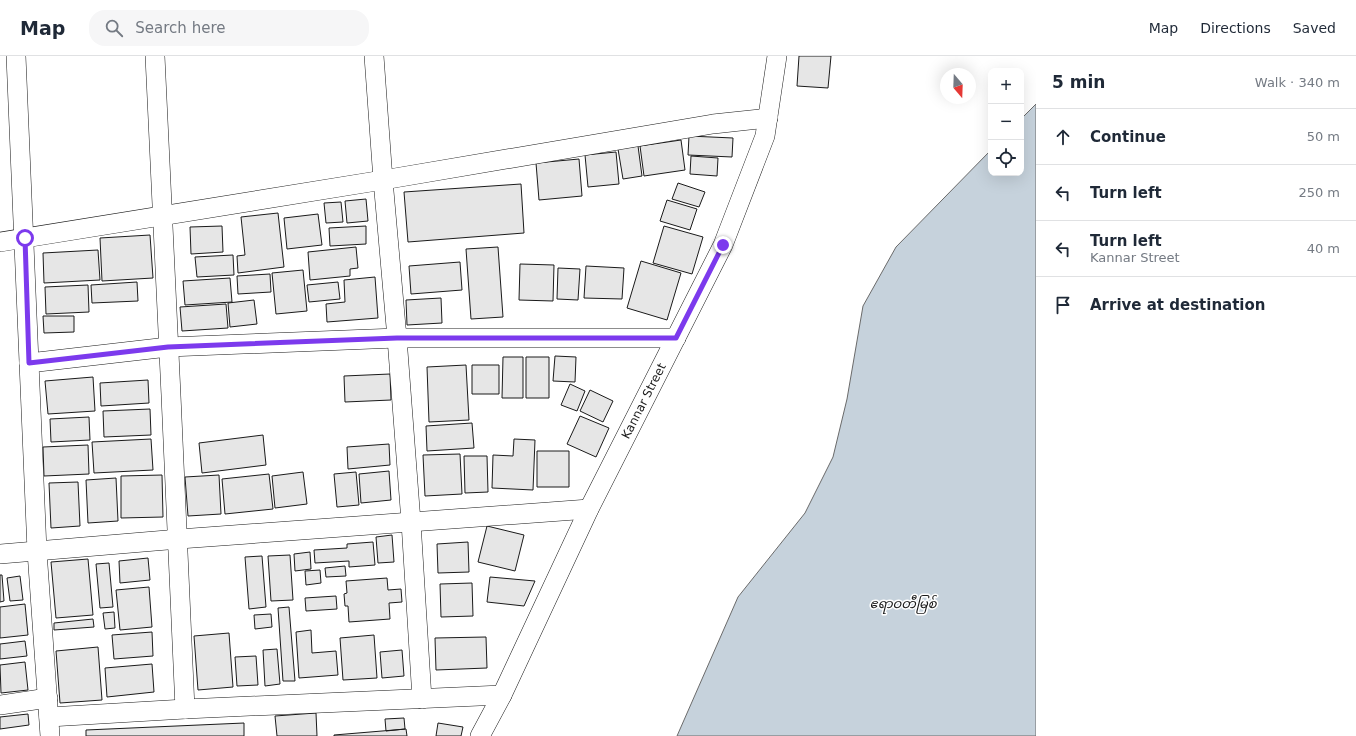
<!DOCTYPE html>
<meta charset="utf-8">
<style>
:root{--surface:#fff;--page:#f6f6f7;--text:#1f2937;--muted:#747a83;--line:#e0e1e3}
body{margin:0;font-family:"DejaVu Sans","Noto Sans Myanmar",sans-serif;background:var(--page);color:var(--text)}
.controls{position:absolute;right:12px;top:12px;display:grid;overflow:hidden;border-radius:8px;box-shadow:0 4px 16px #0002}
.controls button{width:36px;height:36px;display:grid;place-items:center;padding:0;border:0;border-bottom:1px solid var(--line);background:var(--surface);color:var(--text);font:20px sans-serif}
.compass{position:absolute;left:940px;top:12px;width:36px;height:36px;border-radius:50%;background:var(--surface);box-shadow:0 4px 16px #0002;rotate:161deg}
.stop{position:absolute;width:12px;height:12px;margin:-9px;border:3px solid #7c3aed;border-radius:50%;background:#fff}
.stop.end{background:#7c3aed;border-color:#fff;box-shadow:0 1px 4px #0008}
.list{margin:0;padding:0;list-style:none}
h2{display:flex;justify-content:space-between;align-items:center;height:52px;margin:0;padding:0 16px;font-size:17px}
h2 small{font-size:13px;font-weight:400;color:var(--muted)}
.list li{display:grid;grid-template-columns:26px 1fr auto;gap:12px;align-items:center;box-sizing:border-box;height:56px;padding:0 16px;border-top:1px solid var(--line)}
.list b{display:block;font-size:15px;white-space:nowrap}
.list p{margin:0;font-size:13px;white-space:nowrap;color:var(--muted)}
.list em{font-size:13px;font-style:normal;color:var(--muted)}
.icon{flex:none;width:22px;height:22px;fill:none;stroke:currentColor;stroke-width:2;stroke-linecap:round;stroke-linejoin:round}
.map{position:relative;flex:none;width:1036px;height:680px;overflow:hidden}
header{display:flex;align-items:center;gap:24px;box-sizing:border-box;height:56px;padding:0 20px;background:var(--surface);border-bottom:1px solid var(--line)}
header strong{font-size:19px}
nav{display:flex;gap:22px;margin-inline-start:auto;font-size:14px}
.search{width:280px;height:36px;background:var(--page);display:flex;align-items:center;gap:10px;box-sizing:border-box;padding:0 14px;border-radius:16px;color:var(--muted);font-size:15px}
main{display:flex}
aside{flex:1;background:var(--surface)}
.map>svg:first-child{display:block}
.water{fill:#c6d2dc;stroke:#6a6a6a}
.building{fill:#e6e6e6;stroke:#1a1a1a}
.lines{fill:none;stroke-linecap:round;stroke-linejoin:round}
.minor-casing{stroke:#1a1a1a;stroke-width:20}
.minor{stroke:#fff;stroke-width:19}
.route{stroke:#7c3aed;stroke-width:5}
.labels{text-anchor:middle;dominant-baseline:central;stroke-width:3;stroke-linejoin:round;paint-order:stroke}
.street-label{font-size:12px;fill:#1a1a1a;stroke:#fff}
.water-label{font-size:13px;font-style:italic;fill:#1a1a1a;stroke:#fff}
</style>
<header>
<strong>Map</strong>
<div class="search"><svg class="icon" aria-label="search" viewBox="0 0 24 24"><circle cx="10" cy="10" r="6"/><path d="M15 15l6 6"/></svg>Search here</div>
<nav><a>Map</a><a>Directions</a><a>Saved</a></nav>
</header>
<main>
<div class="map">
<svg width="1036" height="680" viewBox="0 0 1036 680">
<rect width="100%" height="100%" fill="#fff"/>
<path class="water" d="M1036,48V680H677L738,541L805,457L833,401L847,343L863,250L896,191L991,94V117H1021V63Z"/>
<path class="building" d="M799,0H831L828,32L797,30Z
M689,80L733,82L732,101L688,99Z
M681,84L685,114L644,120L640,90Z
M638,90L642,120L623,123L618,93Z
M616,96L619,128L588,131L585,99Z
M691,100L718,102L717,120L690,118Z
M579,103L582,140L539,144L536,107Z
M678,127L705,136L699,151L672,143Z
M521,128L524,177L408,186L404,136Z
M366,143L368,165L347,167L345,145Z
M667,144L697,153L690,174L660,165Z
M341,146L343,166L326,167L324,147Z
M278,157L284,211L238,217L237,200L245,199L241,161Z
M318,158L322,189L287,193L284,162Z
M222,170L223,196L191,198L190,171Z
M366,170V188L330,190L329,172Z
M664,170L703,181L692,218L653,207Z
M150,179L153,222L102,225L100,182Z
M356,191L358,212L350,213V220L310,224L308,196Z
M498,191L503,261L471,263L466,193Z
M98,194L100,224L44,227L43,197Z
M233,199L234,219L197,221L195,201Z
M641,205L681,217L667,264L627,252Z
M460,206L462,234L411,238L409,210Z
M520,208L554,209L553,245L519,244Z
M586,210L624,212L622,243L584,242Z
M558,212L580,213L578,244L557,243Z
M303,214L307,255L276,258L272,217Z
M270,218L271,236L238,238L237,220Z
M375,221L378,262L327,266L326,248L345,246L344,224Z
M230,222L232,246L185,249L183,225Z
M137,226L138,245L92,247L91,229Z
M338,226L340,243L309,246L307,229Z
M88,229L89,256L46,258L45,231Z
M441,242L442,267L407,269L406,244Z
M254,244L257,268L230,271L228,247Z
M226,248L228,272L182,275L180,251Z
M43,260H74V276L44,277Z
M555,300L576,301L575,326L553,325Z
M503,301H523V342H502Z
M526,301H549V342H526Z
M466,309L469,364L429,366L427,311Z
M472,309H499V338H472Z
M390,318L391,344L345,346L344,320Z
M93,321L95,355L48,358L45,325Z
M148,324L149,347L101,350L100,327Z
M570,328L585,335L577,355L561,349Z
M590,334L613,345L603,366L580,355Z
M150,353L151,379L104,381L103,355Z
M580,360L609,372L596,401L567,388Z
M89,361L90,384L51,386L50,363Z
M472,367L474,392L427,395L426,370Z
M263,379L266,409L202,417L199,387Z
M151,383L153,414L94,417L92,386Z
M514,383L535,384L533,434L492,432L493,399L513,400Z
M389,388L390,409L348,413L347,391Z
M88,389L89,418L44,420L43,391Z
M537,395H569V431H537Z
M460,398L462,438L425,440L423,399Z
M464,400H487L488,436L465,437Z
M389,415L391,444L361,447L359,418Z
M303,416L307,448L275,452L272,420Z
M356,416L359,449L337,451L334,418Z
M269,418L273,453L225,458L222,423Z
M162,419L163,461L121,462V420Z
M219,419L221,458L188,460L185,421Z
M116,422L118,465L88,467L86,424Z
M78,426L80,470L51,472L49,427Z
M487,470L524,479L515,515L478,506Z
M392,479L394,506L378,507L376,481Z
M373,486L375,509L349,511V505L315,507L314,494L347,492V488Z
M468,486L469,516L438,517L437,488Z
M310,496L311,513L295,515L294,498Z
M290,499L293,544L271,545L268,500Z
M262,500L266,551L249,553L245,501Z
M148,502L150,524L120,527L119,505Z
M88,503L93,559L56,562L51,506Z
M109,507L113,551L100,552L96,508Z
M345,510L346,520L326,521L325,512Z
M320,514L321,527L306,529L305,515Z
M0,519H2L4,545L0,546Z
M20,520L23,544L10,545L7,522Z
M490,521L535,525L524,550L487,546Z
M387,522L388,534L401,533L402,546L389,547L390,563L349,566L348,550H345L344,538L347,537L346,525Z
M472,527L473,560L441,561L440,528Z
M149,531L152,571L120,574L116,534Z
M336,540L337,553L306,555L305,542Z
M25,548L28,579L0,582V551Z
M289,551L295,625H283L278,552Z
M114,556L115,572L105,573L103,557Z
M271,558L272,571L255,573L254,559Z
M93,563L94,571L54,574V567Z
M311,574L312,597L336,595L338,619L299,622L296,576Z
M152,576L153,600L114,603L112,579Z
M229,577L233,631L198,634L194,580Z
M374,579L377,622L343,624L340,582Z
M486,581L487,612L436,614L435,582Z
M25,585L27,600L0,603V588Z
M98,591L102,644L60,647L56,595Z
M277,593L280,628L265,630L263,594Z
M402,594L404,620L382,622L380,596Z
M256,600L258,629L237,630L235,601Z
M25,606L28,634L1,637L0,609Z
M152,608L154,636L107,641L105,612Z
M316,657L317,680H277L275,660Z
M28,658L29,669L0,673V661Z
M404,662L405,673L386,675L385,663Z
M244,667V680H86V674Z
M438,667L463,671L461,680H436Z
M406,673L407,680H334V679Z"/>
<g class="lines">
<g class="minor-casing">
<g id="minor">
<path d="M16,0L37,495L50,680"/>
<path d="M155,0C164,218 177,435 185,653"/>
<path d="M374,0L383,124L397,282L411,466L422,643"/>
<path d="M0,186L383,124L713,68L768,62"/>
<path d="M29,307L168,291L397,282H676"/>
<path d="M0,498L179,483L589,453"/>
<path d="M0,649L48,642"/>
<path d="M49,661L185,653L502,639"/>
<path id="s1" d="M480,680L502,639L589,453L723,189L765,80L777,0"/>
</g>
</g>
<use href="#minor" class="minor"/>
</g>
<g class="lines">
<path class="route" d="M25,182L29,307L168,291L397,282H676L723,189"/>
</g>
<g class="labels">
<g class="street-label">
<text stroke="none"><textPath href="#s1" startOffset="373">Kannar Street</textPath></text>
</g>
<g class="water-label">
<text x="903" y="547">ဧရာဝတီမြစ်</text>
</g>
</g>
</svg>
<div class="controls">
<button>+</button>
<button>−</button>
<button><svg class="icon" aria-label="locate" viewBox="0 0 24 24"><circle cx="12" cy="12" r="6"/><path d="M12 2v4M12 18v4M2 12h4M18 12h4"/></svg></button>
</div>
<svg class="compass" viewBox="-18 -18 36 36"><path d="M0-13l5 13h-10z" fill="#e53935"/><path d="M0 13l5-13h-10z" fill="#747a83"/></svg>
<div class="stop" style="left:25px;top:182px"></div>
<div class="stop end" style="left:723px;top:189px"></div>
</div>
<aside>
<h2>5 min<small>Walk · 340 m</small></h2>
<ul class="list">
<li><svg class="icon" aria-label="ahead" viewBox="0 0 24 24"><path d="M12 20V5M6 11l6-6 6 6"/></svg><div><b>Continue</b></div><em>50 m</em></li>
<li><svg class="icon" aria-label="left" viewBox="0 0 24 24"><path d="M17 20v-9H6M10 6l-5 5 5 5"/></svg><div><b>Turn left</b></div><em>250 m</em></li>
<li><svg class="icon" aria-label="left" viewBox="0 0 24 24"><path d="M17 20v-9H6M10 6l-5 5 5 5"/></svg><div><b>Turn left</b><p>Kannar Street</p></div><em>40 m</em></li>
<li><svg class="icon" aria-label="arrive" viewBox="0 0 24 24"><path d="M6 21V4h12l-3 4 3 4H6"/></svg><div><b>Arrive at destination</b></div></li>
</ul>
</aside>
</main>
